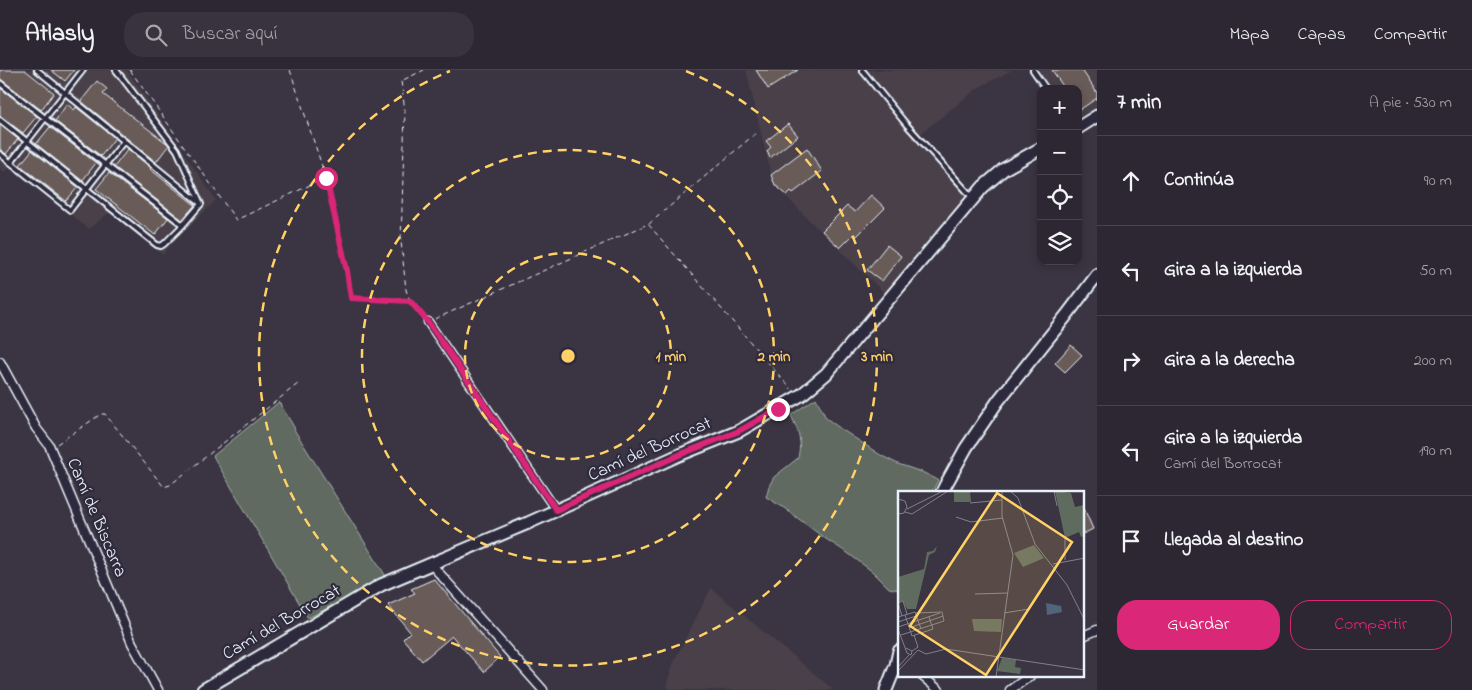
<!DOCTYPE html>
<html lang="es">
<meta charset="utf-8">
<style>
:root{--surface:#2c2732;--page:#38333e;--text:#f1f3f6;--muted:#a6a5ac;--line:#48444d;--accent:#db2777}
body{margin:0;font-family:"Indie Flower",sans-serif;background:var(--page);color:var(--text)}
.controls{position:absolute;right:15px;top:15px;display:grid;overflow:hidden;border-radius:10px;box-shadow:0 2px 8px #0003}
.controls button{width:45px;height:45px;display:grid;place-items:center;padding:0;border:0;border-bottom:1px solid var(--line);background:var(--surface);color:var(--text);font:25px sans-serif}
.stop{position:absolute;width:15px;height:15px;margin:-11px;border:4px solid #db2777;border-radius:50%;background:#fff}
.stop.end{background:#db2777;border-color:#fff;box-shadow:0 1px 5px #0008}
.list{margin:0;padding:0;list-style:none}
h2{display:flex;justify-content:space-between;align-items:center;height:65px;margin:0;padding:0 20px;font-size:21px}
h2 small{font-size:16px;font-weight:400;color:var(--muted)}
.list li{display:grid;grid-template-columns:32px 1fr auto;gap:15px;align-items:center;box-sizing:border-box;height:90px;padding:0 20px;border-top:1px solid var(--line)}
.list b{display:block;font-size:19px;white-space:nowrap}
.list p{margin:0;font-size:16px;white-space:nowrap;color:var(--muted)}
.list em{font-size:16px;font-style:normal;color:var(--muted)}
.actions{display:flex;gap:10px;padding:15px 20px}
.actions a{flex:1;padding:11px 0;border:1px solid var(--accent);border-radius:20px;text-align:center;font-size:18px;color:var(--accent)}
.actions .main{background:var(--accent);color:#fff}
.icon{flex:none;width:28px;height:28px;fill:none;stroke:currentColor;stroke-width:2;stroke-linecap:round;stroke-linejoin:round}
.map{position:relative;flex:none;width:1097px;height:620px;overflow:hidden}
header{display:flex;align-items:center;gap:30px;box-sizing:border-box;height:70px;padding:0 25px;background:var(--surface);border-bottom:1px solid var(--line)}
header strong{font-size:24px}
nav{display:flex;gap:28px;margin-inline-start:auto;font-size:18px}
.search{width:350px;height:45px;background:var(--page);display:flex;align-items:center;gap:12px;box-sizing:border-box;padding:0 18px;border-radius:20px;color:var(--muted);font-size:19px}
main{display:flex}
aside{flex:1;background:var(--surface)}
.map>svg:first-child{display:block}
.built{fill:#494049}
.green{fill:#606b60;stroke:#a4aeac}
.building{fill:#695c58;stroke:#e8f1f8}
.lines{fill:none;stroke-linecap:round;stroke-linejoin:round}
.lane-casing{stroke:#e8f1f8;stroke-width:8}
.street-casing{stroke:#e8f1f8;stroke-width:11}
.secondary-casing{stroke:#e8f1f8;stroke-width:15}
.path{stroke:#e8f1f8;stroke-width:1;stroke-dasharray:5 4;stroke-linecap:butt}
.lane{stroke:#2f2a3d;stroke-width:4}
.street{stroke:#2f2a3d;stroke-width:8}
.secondary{stroke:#2f2a3d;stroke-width:11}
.route{stroke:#db2777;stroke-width:6}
.ring{fill:none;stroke:#ffd166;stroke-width:2.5;stroke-dasharray:9 6}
.labels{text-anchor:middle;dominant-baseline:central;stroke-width:4.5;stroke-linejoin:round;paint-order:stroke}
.street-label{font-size:18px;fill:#e8f1f8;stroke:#2f2a3d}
.inset-road{fill:none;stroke:#80808b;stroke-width:1}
.view{fill:#ffd166;fill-opacity:0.15;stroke:#ffd166;stroke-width:2.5}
.inset-edge{fill:none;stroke:#e8f1f8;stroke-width:2.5}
.centre{fill:#ffd166;stroke:#2f2a3d;stroke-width:2.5}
.ring-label{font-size:15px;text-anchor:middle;font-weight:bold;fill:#ffd166;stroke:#2f2a3d;stroke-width:4.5;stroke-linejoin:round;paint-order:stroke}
</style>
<header>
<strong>Atlasly</strong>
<div class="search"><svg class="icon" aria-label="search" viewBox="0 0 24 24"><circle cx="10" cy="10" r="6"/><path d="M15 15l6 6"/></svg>Buscar aquí</div>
<nav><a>Mapa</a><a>Capas</a><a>Compartir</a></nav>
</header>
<main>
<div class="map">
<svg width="1097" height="620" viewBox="0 0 1097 620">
<rect width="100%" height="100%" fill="#3b3442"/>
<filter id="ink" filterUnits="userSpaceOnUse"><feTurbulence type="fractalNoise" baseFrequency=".02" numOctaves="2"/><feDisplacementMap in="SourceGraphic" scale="10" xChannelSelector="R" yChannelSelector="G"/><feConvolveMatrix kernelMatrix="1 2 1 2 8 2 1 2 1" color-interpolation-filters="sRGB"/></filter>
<g filter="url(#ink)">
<path class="built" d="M0,0H127L216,130L166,180L163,185L111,141L89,159L9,97L4,102L0,99Z
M746,0H1012L978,18L919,65L972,122L884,223L804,145L775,115L771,105Z
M1036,0H1097V39L1078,51V19H1049Z
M711,518L834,620H671L666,616L674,591Z"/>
<path class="green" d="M816,328L826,348L841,359L882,386L898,394L922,402L938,410L932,422H899V520L889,518L873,502L849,484L823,467L784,438L766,427L769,416L774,407L798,388C802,367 799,364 791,345Z
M279,332L294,357L295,361L387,508L308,548L213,386Z"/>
<path class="building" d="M0,0H25L54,23L41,40L0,9Z
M51,0H74L65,11Z
M756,0H798L768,19Z
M1052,0H1082L1097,23V28L1078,41V19H1065Z
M97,11L107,19L103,24L169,75L156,92L81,31Z
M0,18L37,46L23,63L0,46Z
M67,34L74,40L76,37L115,68L101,86L55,51Z
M788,54L798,66L770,88L767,81L771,77L766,71Z
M0,55L18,69L6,84L0,79Z
M50,57L96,93L82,111L36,74Z
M807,78L822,101L793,123L791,121L787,125L775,115L771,105Z
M128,79L151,98L150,99L195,135L182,150L114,97Z
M32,80L78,117L66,131L20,95Z
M109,103L168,148L155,165L96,119Z
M871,125L885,138L857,166L854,164L840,178L822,161L847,136L855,142Z
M887,175L901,186L882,211L867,200Z
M1071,275L1082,285L1065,302L1055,293Z
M1083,436L1093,459L1083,464Z
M434,509L500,587L484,602L452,566L422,591L403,569L410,562L388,535L415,523L411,519Z"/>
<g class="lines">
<g class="lane-casing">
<path id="lane" d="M37,0L200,133
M862,0L906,54L972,127
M1033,0L1046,19
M0,13L183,155
M0,50L157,175L161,176L164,174L183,155L201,134L177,80L116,0
M0,84L70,140L124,71
M11,92L83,0"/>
</g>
<g class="street-casing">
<path id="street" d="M428,252L556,440
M0,292L36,358L49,375L132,573L158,620
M431,494L543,620
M1083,566L1097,560
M922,606L939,620
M1010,620L1030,606"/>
</g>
<g class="secondary-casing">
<path id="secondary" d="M1078,58L1097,46
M942,422L945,416L966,378L998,331L1066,246L1097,205
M203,620L381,515L528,453L679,385L739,361L801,325L826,304L983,117L1004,99L1041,78
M886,620L896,595L899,581"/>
</g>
<path class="path" d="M130,0L236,150L325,108
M290,0L326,108L347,201L351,228L409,231
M649,154L756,63
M422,245L410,231L406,220L401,171L405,41L401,11L424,0
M435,249L648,154L791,319
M57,374L101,344H105L164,417L170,415L299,313"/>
<use href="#lane" class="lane"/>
<use href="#street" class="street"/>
<use href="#secondary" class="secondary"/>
</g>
</g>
<g class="lines" filter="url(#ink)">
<path class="route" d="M326,108L347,201L351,228L410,231L428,252L556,440L679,385L739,361L778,339"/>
</g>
<g class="ring">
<circle cx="568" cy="286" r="103"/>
<circle cx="568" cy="286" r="206"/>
<path d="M686 1A309 309 0 1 1 450 1"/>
</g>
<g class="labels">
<g class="street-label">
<text transform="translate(650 380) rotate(-24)">Camí del Borrocat</text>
<text transform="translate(96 448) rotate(67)">Camí de Biscarra</text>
<text transform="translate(282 553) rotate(-30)">Camí del Borrocat</text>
</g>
</g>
<g transform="translate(898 421)">
<rect width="186" height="186" fill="#3b3442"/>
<path d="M56,0H72L73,11H56ZM157,0L173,2L177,16L186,14V45L183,46L181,41L167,47ZM136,54L146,67L125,76L116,62ZM39,55L37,61L31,64L18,118H9L5,110L0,111V86L26,78L29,61L35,60ZM74,128H104L103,141L76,140ZM104,167L118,169L117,176L123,177L122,183L99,180Z" fill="#606b60"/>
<path d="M148,112L163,115L164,121L149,124Z" fill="#51647c"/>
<path class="inset-road" d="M112,0L120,7L137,53L169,94L187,130M156,0L159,15M0,8L7,10L9,16L6,22L0,23M72,12L104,9M9,18L45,0M7,21L14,23L50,0M58,26L73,31L105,27M167,46V69M155,73L187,67M77,103L110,102M106,122L131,118M7,124L14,145L35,138L31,126M4,125L0,112L5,110L9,123M0,126L17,121L23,138M0,131L18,125M0,136L42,122M11,137L45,125M0,138L9,162L13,164L14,160M3,144L46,130L44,121L18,122M8,157L14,160L20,156L16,144M0,176L11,164M0,180L20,159L28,163L48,158L187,179M98,186L115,64L104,25V0"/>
<path class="view" d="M99,2L174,51L88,184L12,135Z"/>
<rect width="186" height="186" class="inset-edge"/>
</g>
<circle cx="568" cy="286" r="8" class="centre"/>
<g class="ring-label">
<text x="671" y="291">1 min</text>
<text x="774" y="291">2 min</text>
<text x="877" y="291">3 min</text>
</g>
</svg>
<div class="controls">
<button>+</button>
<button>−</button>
<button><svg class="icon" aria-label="locate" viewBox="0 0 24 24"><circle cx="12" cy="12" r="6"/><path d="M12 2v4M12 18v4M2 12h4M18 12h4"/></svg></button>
<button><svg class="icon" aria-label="layers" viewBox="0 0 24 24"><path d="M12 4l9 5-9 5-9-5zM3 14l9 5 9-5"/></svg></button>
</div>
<div class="stop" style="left:326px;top:108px"></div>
<div class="stop end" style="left:778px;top:339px"></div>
</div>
<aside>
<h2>7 min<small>A pie · 530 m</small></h2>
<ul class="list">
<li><svg class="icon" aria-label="ahead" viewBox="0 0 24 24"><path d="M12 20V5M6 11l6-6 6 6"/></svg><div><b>Continúa</b></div><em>90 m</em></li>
<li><svg class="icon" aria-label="left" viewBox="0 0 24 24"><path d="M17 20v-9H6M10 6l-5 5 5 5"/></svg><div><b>Gira a la izquierda</b></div><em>50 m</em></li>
<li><svg class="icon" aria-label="right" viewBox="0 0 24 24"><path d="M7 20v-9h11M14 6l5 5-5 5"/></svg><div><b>Gira a la derecha</b></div><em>200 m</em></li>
<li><svg class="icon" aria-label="left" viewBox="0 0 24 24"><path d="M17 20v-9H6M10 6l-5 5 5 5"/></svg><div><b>Gira a la izquierda</b><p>Camí del Borrocat</p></div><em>190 m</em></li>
<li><svg class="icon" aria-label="arrive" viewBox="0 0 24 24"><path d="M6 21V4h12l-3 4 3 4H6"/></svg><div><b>Llegada al destino</b></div></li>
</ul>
<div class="actions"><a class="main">Guardar</a><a>Compartir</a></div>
</aside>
</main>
